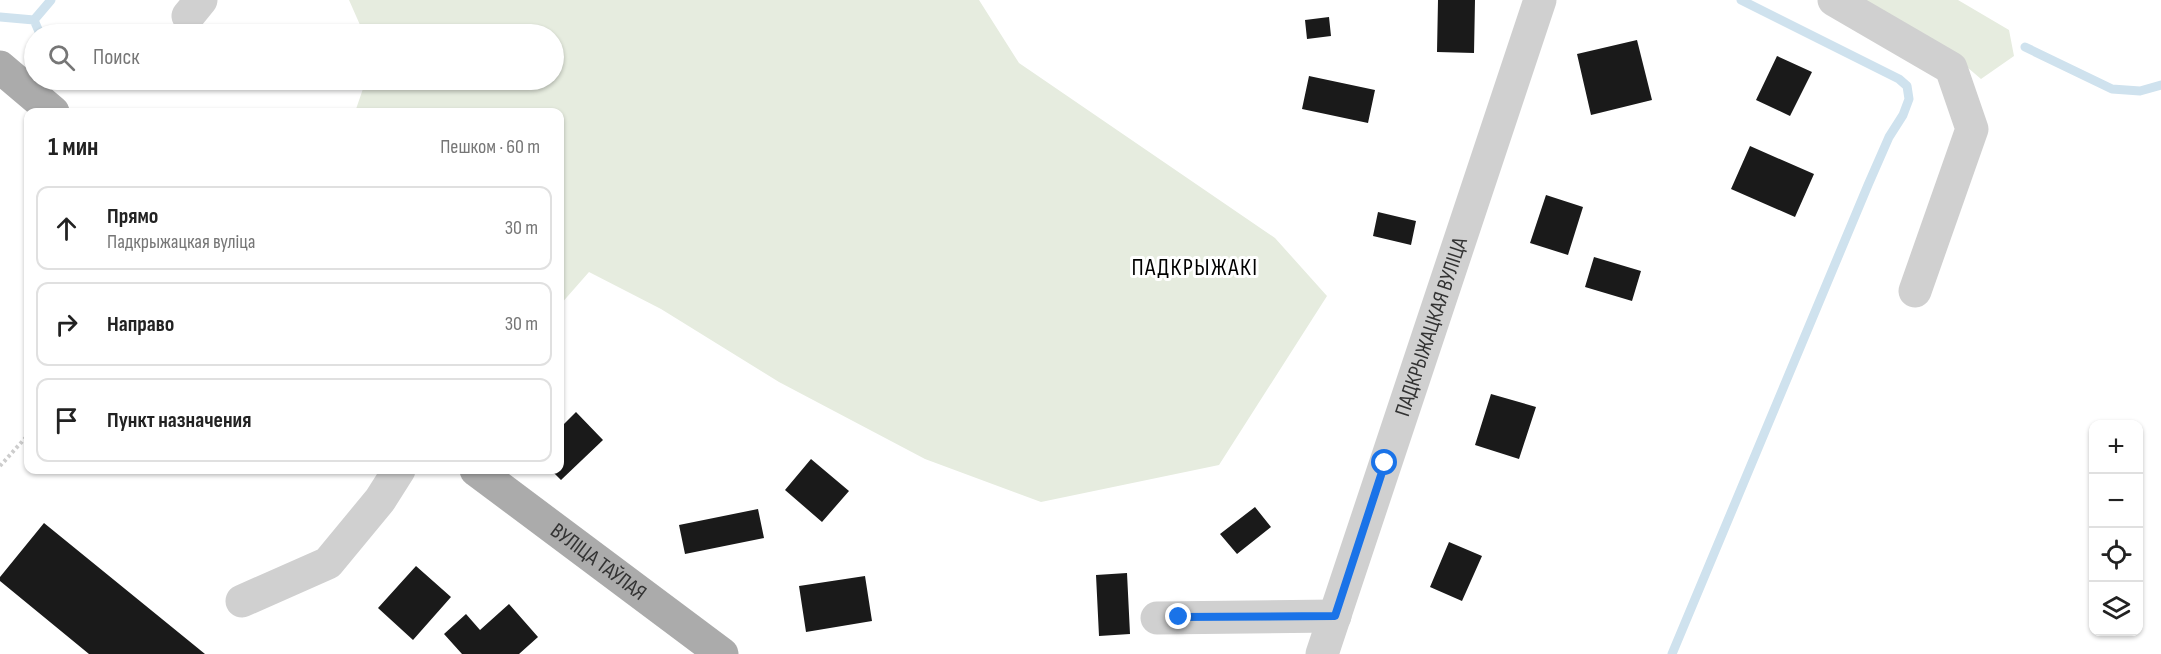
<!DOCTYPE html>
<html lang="ru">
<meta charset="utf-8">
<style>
:root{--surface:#fff;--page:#f6f6f6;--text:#222;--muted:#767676;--line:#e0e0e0}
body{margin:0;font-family:"Sofia Sans Condensed",sans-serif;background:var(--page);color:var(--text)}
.controls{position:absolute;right:18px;bottom:18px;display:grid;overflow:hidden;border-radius:12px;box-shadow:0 2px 4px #0004}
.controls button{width:54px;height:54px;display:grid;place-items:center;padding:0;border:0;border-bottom:2px solid var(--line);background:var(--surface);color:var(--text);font:30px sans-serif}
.stop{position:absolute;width:18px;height:18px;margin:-14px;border:4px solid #1a73e8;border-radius:50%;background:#fff}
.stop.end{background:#1a73e8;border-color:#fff;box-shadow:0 2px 6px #0008}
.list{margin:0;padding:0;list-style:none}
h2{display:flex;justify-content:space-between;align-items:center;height:78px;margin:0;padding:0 24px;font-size:26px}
h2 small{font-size:20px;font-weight:400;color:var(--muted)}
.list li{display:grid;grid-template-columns:39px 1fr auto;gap:18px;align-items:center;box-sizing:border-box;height:84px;margin:0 12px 12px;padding:0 12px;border:2px solid var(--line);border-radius:12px}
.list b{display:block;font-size:22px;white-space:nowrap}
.list p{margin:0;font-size:20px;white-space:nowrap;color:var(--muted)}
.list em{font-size:20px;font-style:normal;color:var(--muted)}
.icon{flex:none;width:33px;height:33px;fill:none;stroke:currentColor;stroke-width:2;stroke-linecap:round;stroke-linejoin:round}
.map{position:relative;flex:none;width:2161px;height:654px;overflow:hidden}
.search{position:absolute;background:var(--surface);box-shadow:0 2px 4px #0004;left:24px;top:24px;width:540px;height:66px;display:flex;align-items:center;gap:15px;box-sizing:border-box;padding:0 21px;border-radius:33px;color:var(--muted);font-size:22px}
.panel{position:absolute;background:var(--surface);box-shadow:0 2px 4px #0004;left:24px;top:108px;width:540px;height:366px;border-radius:12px}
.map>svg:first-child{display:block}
.green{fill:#e6ecdf}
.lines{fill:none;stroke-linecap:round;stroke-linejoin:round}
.stream{stroke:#cfe2ee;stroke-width:9}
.building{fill:#1a1a1a}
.path{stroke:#cdcdcd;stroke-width:4;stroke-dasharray:3 3;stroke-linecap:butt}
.minor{stroke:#d0d0d0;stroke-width:33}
.major{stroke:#ababab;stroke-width:33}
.route{stroke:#1a73e8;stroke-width:8}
.labels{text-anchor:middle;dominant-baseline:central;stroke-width:6;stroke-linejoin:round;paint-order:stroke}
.street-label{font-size:22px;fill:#333;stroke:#fff}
.neighbourhood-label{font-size:24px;letter-spacing:1.5px;fill:#000;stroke:#fff}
</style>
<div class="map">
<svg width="2161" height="654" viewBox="0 0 2161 654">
<rect width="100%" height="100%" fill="#fff"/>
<path class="green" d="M349,0H979L1019,63L1275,238L1327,296L1219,465L1041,502L925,459L779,382L661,309L589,272L560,305V112H355L366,80H554V34H364Z
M1851,0H1958L2009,30L2014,56L1981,79L1960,61Z"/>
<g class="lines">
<path class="stream" d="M0,17L34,20L40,34
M34,20L51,0
M2025,47L2112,89L2140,91L2161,85
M1672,654L1868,185L1889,137L1903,115L1909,99L1907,86L1899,79L1741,0"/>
</g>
<path class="building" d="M1438,0H1475L1474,53L1437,52Z
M1329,17L1331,36L1307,39L1305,20Z
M1637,40L1652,100L1591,115L1577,54Z
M1777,56L1812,72L1790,116L1756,100Z
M1309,76L1375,90L1368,123L1302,109Z
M1750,146L1814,174L1795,217L1731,189Z
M1546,195L1583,207L1568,255L1530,243Z
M1378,212L1416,221L1411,245L1373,236Z
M1594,257L1641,271L1632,301L1585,287Z
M1491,394L1536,407L1519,459L1475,445Z
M576,412L603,440L561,480L551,470H560V428Z
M811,459L849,491L822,522L785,490Z
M1255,507L1271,527L1237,554L1220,534Z
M758,509L764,538L685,554L679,525Z
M44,523L205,654H89L0,581V577Z
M1449,542L1482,556L1462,601L1430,587Z
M416,566L451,597L413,640L378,608Z
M1127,573L1130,634L1099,636L1096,575Z
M865,576L872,621L806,632L799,586Z
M509,604L538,637L519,654H462L444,634L466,614L480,630Z"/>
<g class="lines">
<path class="path" d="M0,466L28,435"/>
<g class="minor">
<path d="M1834,0L1951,68L1972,129L1915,291"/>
<path d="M188,16L201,0"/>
<path d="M242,601L328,563L380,500L399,470"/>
<path d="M1157,618L1335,616"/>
<path id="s1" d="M1322,654L1540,0"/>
</g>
<g class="major">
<path d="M0,67L53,112"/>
<path id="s2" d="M476,470L722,654"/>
</g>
</g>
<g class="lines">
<path class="route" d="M1179,617L1335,616L1385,463"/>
</g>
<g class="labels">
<g class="street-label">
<text stroke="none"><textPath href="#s1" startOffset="345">ПАДКРЫЖАЦКАЯ ВУЛІЦА</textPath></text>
<text stroke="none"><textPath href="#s2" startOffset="153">ВУЛІЦА ТАЎЛАЯ</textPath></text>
</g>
<g class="neighbourhood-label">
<text x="1195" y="267">ПАДКРЫЖАКІ</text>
</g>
</g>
</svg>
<div class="controls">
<button>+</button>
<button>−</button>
<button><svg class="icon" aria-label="locate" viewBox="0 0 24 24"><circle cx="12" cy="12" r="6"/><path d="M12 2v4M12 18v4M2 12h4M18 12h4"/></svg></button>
<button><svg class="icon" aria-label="layers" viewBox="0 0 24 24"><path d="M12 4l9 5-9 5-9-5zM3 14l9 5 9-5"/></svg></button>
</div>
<div class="stop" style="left:1385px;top:463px"></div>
<div class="stop end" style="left:1179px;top:617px"></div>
<div class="search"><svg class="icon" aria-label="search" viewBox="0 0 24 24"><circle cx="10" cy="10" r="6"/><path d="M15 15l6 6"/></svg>Поиск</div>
<section class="panel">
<h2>1 мин<small>Пешком · 60 m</small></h2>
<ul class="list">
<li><svg class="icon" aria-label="ahead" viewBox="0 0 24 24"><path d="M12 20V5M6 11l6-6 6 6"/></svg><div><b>Прямо</b><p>Падкрыжацкая вуліца</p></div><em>30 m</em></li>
<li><svg class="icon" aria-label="right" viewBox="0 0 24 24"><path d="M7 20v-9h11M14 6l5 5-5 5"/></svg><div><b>Направо</b></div><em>30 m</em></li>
<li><svg class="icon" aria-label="arrive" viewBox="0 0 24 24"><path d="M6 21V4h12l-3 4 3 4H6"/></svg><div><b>Пункт назначения</b></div></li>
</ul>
</section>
</div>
